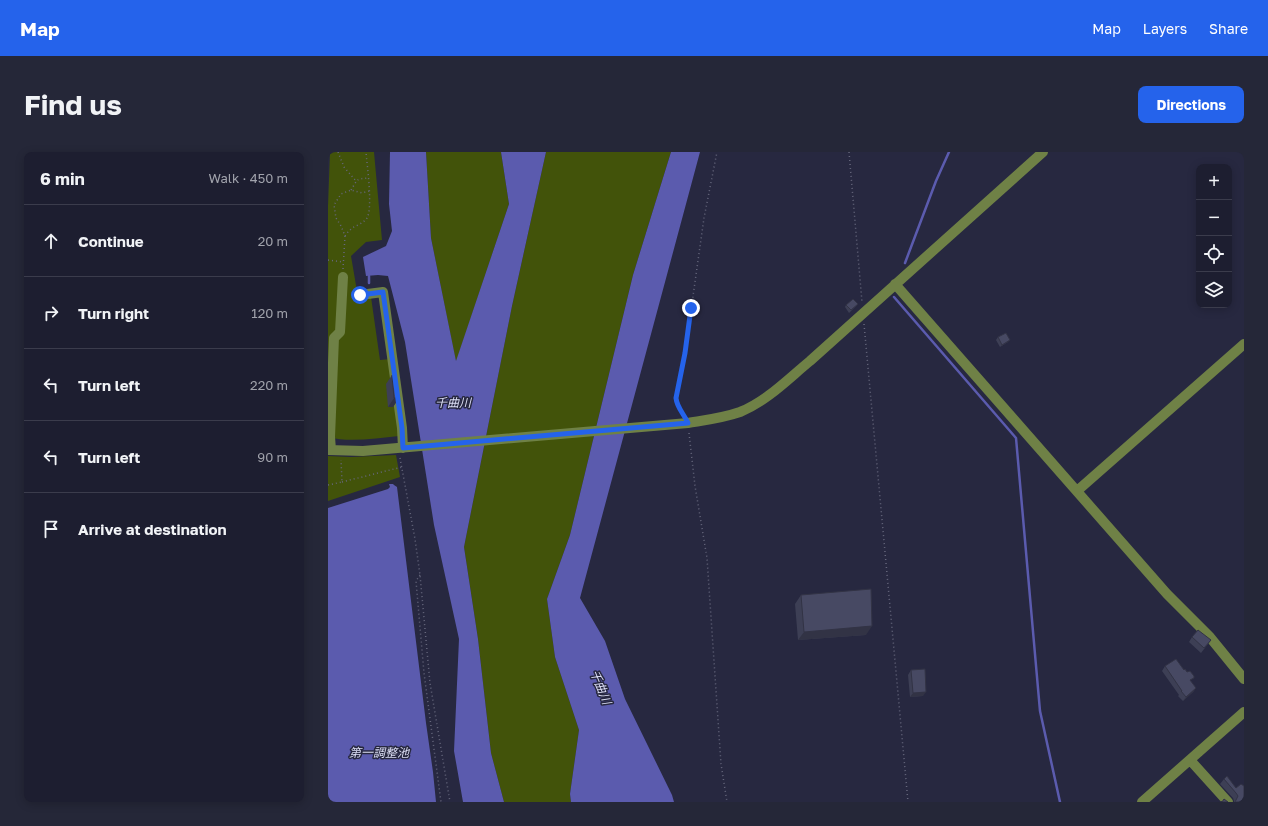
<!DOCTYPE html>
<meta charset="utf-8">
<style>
:root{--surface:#1d1e30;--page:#252738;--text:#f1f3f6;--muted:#a0a2ab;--line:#3b3c4c;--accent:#2563eb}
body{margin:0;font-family:"Golos Text","Noto Sans JP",sans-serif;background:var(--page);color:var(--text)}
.controls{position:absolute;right:12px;top:12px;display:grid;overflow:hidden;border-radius:8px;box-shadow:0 2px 10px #0003}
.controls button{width:36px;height:36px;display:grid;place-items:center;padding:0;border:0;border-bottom:1px solid var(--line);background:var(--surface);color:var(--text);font:20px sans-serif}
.stop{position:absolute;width:12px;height:12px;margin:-9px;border:3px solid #2563eb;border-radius:50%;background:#fff}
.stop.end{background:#2563eb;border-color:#fff;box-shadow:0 1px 4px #0008}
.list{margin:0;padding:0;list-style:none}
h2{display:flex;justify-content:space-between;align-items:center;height:52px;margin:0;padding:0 16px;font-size:17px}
h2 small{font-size:13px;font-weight:400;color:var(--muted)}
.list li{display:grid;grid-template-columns:26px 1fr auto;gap:12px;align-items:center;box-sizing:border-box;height:72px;padding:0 16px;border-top:1px solid var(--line)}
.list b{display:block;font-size:15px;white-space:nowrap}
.list em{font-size:13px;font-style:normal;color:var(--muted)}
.icon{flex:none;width:22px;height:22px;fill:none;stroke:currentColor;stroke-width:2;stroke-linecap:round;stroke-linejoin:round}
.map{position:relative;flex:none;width:916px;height:650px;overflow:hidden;border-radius:8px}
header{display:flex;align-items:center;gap:24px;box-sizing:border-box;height:56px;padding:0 20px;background:var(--accent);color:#fff}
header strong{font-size:19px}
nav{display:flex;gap:22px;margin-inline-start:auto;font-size:14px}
.intro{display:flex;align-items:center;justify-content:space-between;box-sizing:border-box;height:96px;padding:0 24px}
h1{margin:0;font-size:28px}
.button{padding:10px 18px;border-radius:8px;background:var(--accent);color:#fff;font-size:14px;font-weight:700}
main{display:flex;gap:24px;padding:0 24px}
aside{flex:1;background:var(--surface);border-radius:8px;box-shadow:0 2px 10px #0003}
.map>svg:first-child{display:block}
.green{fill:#42530a}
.water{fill:#5b5bae}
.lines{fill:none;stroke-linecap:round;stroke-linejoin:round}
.stream{stroke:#5b5bae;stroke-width:2.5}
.path{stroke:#66677c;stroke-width:1.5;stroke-dasharray:1 3;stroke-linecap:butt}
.minor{stroke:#6f8146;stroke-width:10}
.wall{fill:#3d3f55}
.shaded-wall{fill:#323345}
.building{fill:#474963;stroke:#323345}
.route{stroke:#2563eb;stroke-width:5}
.labels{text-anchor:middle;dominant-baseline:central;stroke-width:3;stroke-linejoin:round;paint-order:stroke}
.water-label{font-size:12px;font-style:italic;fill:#dcdef5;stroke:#272840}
</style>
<header>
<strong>Map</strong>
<nav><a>Map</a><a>Layers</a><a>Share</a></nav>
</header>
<div class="intro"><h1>Find us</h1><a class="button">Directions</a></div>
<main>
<aside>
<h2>6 min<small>Walk · 450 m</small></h2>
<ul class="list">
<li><svg class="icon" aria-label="ahead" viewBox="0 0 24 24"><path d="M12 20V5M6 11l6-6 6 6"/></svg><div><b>Continue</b></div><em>20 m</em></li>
<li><svg class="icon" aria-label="right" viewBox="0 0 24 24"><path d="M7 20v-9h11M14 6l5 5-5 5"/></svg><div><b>Turn right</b></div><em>120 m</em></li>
<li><svg class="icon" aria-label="left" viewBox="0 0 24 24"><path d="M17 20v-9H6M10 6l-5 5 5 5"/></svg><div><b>Turn left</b></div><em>220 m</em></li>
<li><svg class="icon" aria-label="left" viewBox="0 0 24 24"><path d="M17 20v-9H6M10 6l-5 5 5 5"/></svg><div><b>Turn left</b></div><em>90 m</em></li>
<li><svg class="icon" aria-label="arrive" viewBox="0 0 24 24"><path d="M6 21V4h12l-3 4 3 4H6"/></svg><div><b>Arrive at destination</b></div></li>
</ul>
</aside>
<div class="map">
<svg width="916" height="650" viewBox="0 0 916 650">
<rect width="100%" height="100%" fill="#272840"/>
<path class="green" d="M2,0H46L54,88L38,90L23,104L30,145H43L52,208L63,207L71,284C48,286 22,291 0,285V54Z
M98,0H173L181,52L128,210L103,86Z
M218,0H343L305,123L242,383L219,447L227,505L251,578L242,642L243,650H176L163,601L150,487L136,395L184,154Z
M68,303L72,325L0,349V304L23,305Z"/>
<path class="water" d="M62,0H98L103,86L128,209L181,52L173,0H218L184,154L136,395L150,487L163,601L176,650H135L126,599L131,487L106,373L77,190L60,124L50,123L38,124L35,105L58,94L64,79L61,52Z
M343,0H372L252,446L277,489L297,547L344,643L346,650H243L242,642L251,578L227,505L219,447L242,383L305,123Z
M61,332H65L66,333L69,335L98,571L105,620L108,650H0V356L60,337L62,335Z"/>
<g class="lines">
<path class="stream" d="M577,111L608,29L621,0
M41,124V131
M566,145L688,286L712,559L732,650"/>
<path class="path" d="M10,0L16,15L28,29
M521,0L534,150
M23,38C30,27 27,27 41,26
M17,84C19,81 21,79 23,77C28,73 35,72 39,66C45,56 39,13 38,0
M0,108L15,110
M15,117L17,84L13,74L8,66L6,53L13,42L23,38L34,41L41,39
M536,172L580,650
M356,262L349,252L348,246L357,201L376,66L389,0
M361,281L367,334L379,406L393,612L399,650
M72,306L87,387L92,423L102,531L122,650
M14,330L74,315
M0,333L14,330L13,308
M92,423L88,429L96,521L113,650"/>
<path class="minor" d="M567,132L839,442L881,484L916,527
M32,143L55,140L74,276L75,296
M0,298L35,299L360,271C378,268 395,266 412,260C439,249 460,227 482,209L715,0
M3,298L2,285L6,186L12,180L15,125
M749,339L916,192
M862,608L900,650
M814,650L916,560"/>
</g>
<path class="wall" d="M530,152L521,161L517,155L518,153Z
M670,185L680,190L672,195L668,188Z
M64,223L71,246L65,255H60L58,232Z
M473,443L538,483L470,488L467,452Z
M864,485L883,488L873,501L861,490Z
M837,514L863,530L868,536L865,540L855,549L850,544L851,543L834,519Z
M583,518L595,544L582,545L580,523Z
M896,627L916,650H906V649L905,646L892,632Z"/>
<path class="shaded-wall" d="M682,188L680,190L672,195L674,193Z
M66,246H71L65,255H60Z
M544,474L538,483L470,488L476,480Z
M868,536L865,540L855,549L858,545Z
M598,540L595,544L582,545L585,541Z"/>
<path class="building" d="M525,147L530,152L523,158L518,153Z
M678,181L682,188L674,193L670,185Z
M67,222L71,246H66L64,223Z
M543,437L544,474L476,480L473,443Z
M870,478L883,488L876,496L864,485Z
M848,507L856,518L857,517L859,520L862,519L866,524V526L862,528L868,536L858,545L853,539H854L837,514Z
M597,517L598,540L585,541L583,518Z
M899,624L908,636L913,632L916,634V650H907L910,644L908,641L896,627Z
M896,647L900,650H892L893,649L894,650Z"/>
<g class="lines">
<path class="route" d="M32,143L55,140L74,276L75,296L360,271C356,262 349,256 348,246L357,201L363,156"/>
</g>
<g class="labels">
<g class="water-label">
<text x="125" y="250">千曲川</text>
<text transform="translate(273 535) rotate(68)">千曲川</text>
<text x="51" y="600">第一調整池</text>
</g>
</g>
</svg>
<div class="controls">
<button>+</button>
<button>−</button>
<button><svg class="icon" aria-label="locate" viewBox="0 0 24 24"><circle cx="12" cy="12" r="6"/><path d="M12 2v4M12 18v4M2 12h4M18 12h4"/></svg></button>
<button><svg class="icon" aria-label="layers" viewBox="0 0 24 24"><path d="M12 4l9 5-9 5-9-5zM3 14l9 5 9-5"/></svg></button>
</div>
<div class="stop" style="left:32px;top:143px"></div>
<div class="stop end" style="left:363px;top:156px"></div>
</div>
</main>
